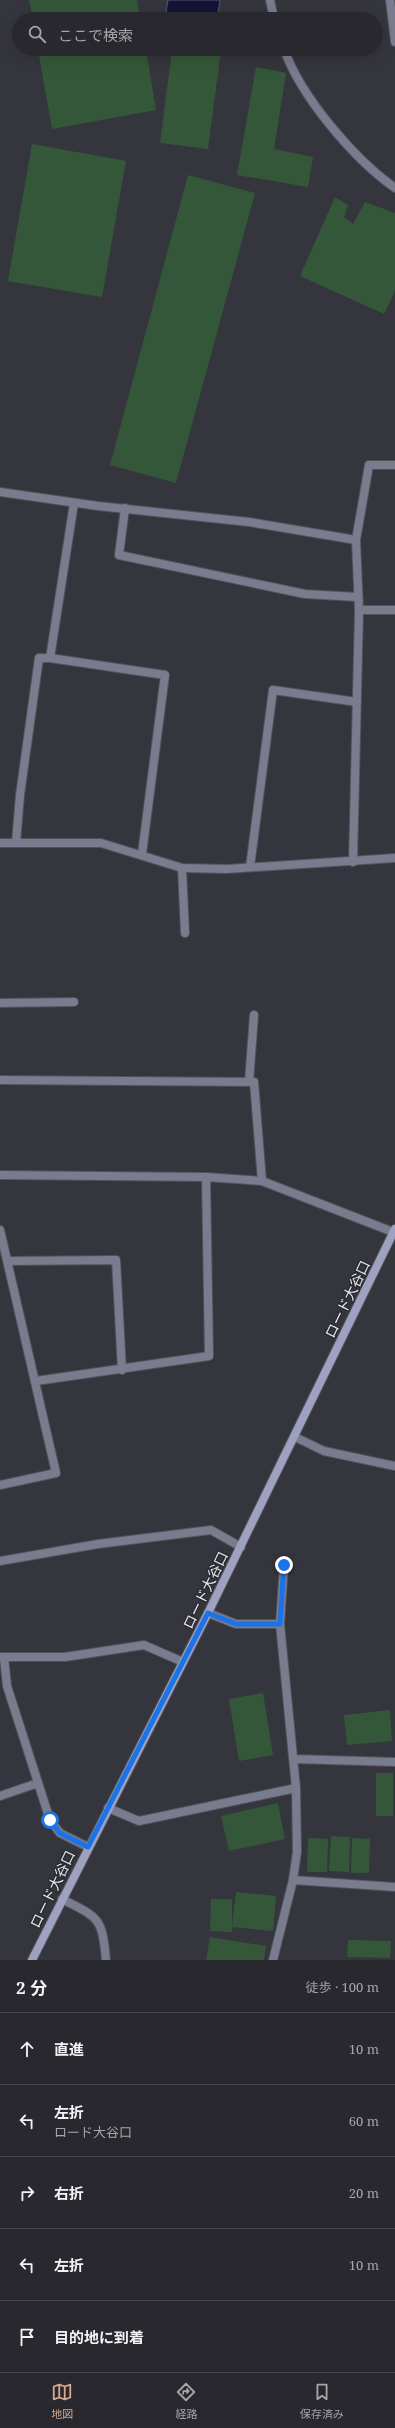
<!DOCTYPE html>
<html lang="ja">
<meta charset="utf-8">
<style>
:root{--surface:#28282e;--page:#34343a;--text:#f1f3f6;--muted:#a5a6aa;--line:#44444a;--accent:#d6ab8b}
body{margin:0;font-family:"Noto Serif","Noto Sans JP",serif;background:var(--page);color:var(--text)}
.stop{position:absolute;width:12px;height:12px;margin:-9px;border:3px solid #1a73e8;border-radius:50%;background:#fff}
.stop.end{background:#1a73e8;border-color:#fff;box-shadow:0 1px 4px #0008}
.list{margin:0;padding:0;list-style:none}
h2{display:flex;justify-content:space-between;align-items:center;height:52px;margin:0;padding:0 16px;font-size:17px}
h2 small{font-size:13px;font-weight:400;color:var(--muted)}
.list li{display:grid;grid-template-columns:26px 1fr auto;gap:12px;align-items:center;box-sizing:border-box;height:72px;padding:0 16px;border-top:1px solid var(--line)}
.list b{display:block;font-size:15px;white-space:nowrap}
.list p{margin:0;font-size:13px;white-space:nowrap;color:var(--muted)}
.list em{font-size:13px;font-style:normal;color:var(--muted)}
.icon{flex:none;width:22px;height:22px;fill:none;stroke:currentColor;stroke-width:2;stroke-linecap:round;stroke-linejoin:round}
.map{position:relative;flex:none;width:395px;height:1960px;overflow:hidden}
.search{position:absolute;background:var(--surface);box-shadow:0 4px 16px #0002;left:12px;right:12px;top:12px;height:44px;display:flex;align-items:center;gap:10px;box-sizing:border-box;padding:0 14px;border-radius:22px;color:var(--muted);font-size:15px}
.sheet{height:412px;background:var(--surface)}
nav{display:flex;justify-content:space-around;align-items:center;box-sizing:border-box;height:56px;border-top:1px solid var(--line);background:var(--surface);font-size:11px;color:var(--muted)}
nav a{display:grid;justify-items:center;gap:2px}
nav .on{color:var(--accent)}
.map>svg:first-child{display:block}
.water{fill:#151436;stroke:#54546d}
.building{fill:#355739}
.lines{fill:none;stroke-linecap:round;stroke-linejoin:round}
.service-casing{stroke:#525359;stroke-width:10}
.minor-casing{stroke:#525359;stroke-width:10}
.secondary-casing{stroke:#525359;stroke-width:10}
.service{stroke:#797b8e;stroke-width:8}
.minor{stroke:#797b8e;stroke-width:8}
.secondary{stroke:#9ea1bf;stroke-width:8}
.route{stroke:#1a73e8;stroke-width:5}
.labels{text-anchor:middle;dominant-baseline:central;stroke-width:3;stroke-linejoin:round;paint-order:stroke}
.street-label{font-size:14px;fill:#e8e9ed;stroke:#2b2c33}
</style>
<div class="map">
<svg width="395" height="1960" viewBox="0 0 395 1960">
<rect width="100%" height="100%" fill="#35363d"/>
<path class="water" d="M168,0H220L217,19H165Z"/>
<path class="building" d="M29,0H137L140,19H33Z
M38,49H146L156,110L52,129Z
M172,49L221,50L208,149L160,143Z
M256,67L286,73L274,149L313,157L308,187L237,175Z
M32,144L126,161L102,297L8,281Z
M188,175L255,193L176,483L110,465Z
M335,197L348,205L344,217L353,224L365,202L395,213V291L384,314L300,276Z
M263,1693L273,1755L239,1761L229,1699Z
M390,1710L392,1741L347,1745L344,1715Z
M376,1773H393V1816H376Z
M278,1803L285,1839L229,1851L221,1816Z
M331,1836L350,1837L349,1872L329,1871Z
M308,1838L328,1839L327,1872H307Z
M352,1838L370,1839L369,1873H351Z
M236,1892L276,1896L273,1931L232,1927Z
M211,1899H232V1932L210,1931Z
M210,1937L266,1946L264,1960H206Z
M348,1940L391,1941L390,1958L347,1957Z"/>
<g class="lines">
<g class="service-casing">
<path id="service" d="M390,0L395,42
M125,508L119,555L305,594L357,597
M359,610H395
M16,843L20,795L39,658H50
M353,862L359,610L356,540L369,465H395
M250,867L273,690L357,702
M182,868L185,933
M0,1003L74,1002
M0,1080L254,1082L262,1181
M249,1082L254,1015
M0,1175L206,1177L262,1181L393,1232
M0,1230L56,1473L0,1485
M7,1261L116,1260L122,1370
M36,1381L209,1356L206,1177
M0,1561L98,1544L211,1530L241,1547
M0,1657H65L144,1645L183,1662
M4,1657L7,1686L50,1820L60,1833L88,1847
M108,1808L139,1821L296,1788
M293,1880L395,1887
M62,1899C99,1918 102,1917 106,1960"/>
</g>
<g class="minor-casing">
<path id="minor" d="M270,0L274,19
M284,49C301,97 354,159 395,188
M0,492L98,506L249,522L356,540
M74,503L50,658L165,675L142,854
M0,843H101L182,868L227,869L395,858
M295,1437L324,1451L395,1466
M208,1613L236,1624H280
M294,1759L395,1762
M0,1796L38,1783
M273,1960L293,1880L297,1852L296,1788L280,1624L284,1565"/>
</g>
<g class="secondary-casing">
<path id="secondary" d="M32,1960L208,1613L395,1229"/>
</g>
<use href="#service" class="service"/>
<use href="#minor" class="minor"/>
<use href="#secondary" class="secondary"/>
</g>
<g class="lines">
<path class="route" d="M50,1820L60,1833L88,1847L208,1613L236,1624H280L284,1565"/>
</g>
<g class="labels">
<g class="street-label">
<text transform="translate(347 1299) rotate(-64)">ロード大谷口</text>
<text transform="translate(205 1590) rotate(-64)">ロード大谷口</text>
<text transform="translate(52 1889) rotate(-64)">ロード大谷口</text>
</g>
</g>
</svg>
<div class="stop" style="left:50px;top:1820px"></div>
<div class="stop end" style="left:284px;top:1565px"></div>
<div class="search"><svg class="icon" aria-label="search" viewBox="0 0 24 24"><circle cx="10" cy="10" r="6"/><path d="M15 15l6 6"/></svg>ここで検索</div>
</div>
<section class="sheet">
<h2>2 分<small>徒歩 · 100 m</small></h2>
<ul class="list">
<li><svg class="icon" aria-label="ahead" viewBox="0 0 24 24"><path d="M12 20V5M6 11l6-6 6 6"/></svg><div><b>直進</b></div><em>10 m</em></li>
<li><svg class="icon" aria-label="left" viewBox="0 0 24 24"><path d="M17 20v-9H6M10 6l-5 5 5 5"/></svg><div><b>左折</b><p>ロード大谷口</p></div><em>60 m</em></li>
<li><svg class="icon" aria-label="right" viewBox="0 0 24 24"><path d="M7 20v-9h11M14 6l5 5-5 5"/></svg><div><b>右折</b></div><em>20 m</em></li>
<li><svg class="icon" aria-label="left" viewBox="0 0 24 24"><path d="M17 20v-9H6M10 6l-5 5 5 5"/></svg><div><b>左折</b></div><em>10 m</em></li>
<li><svg class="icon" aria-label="arrive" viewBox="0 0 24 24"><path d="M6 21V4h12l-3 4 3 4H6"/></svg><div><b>目的地に到着</b></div></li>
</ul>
</section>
<nav>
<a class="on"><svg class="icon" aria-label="map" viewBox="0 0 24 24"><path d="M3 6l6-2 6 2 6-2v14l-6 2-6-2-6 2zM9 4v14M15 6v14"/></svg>地図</a>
<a><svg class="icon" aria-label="directions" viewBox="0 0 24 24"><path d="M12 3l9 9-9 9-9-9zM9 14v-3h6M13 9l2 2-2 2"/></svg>経路</a>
<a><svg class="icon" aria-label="saved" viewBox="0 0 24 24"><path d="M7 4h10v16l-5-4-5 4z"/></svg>保存済み</a>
</nav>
